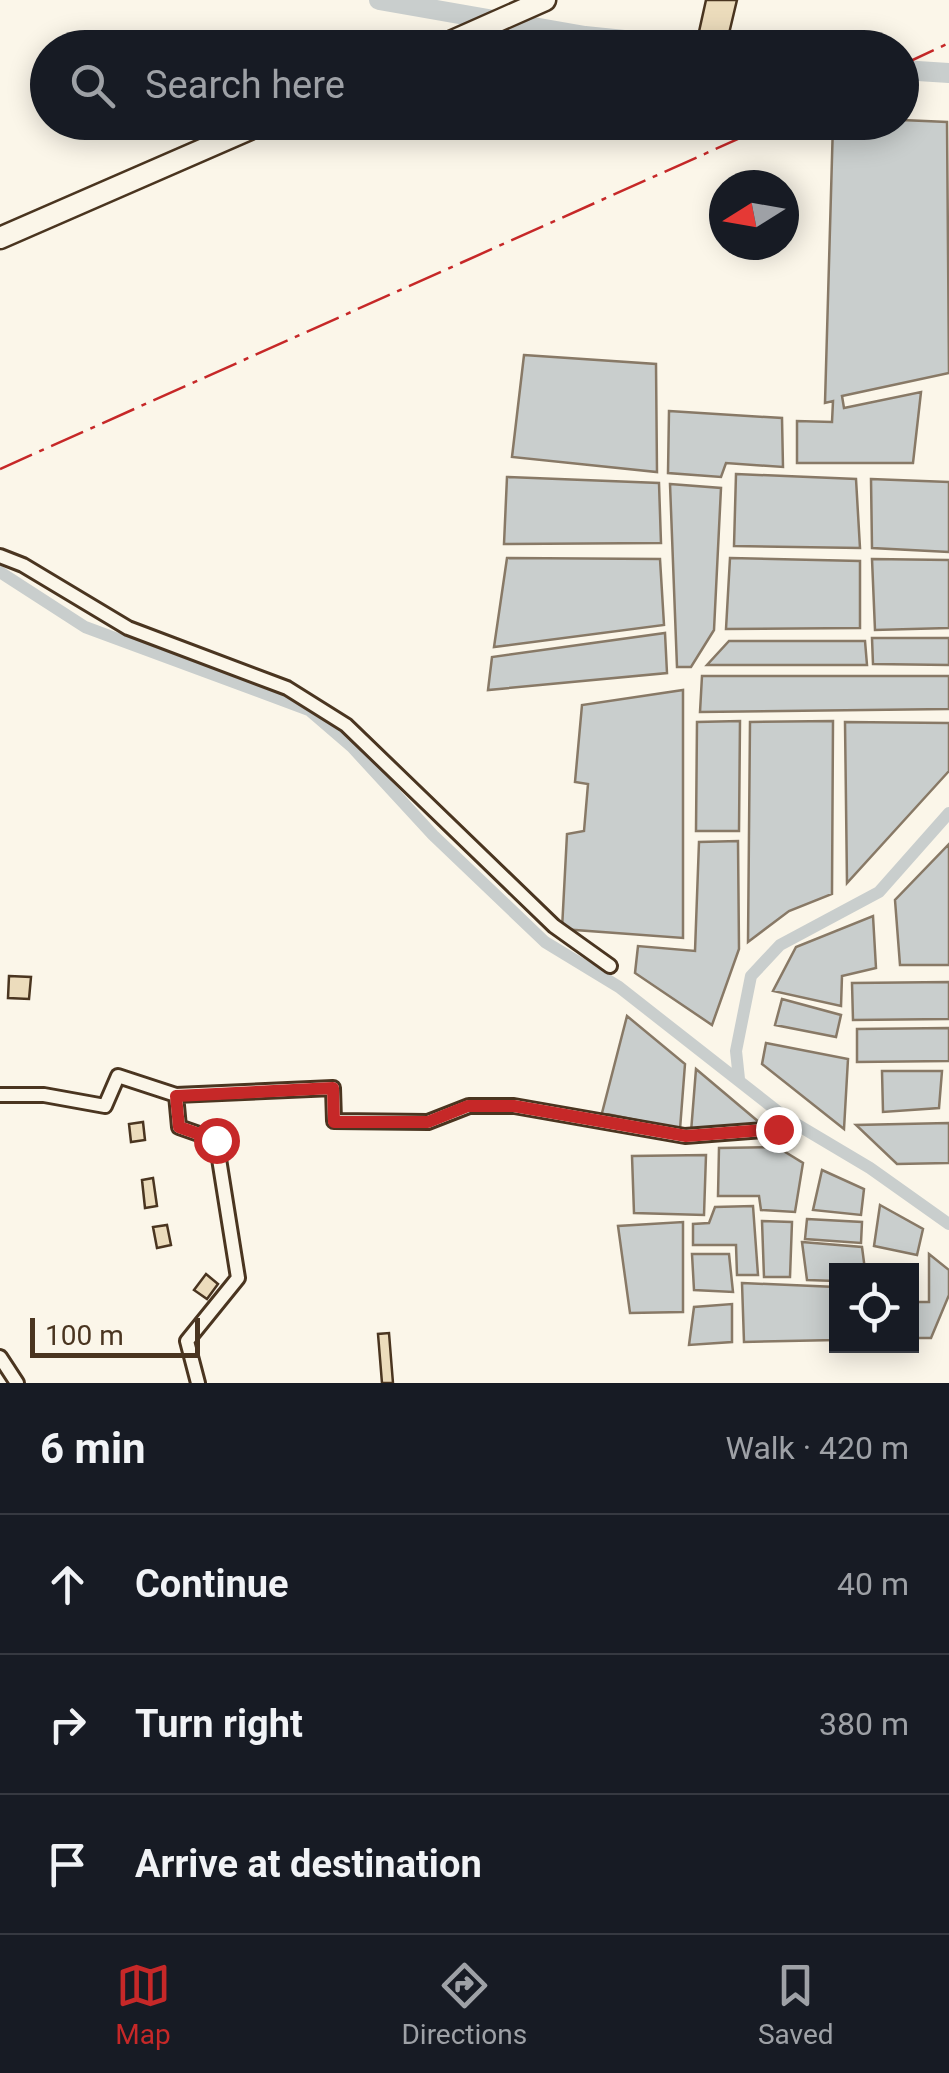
<!DOCTYPE html>
<meta charset="utf-8">
<style>
:root{--surface:#171b24;--page:#20242c;--text:#f1f3f6;--muted:#9ea1a6;--line:#363941;--accent:#c62828}
body{margin:0;font-family:Roboto,sans-serif;background:var(--page);color:var(--text)}
.controls{position:absolute;right:30px;bottom:30px;display:grid;overflow:hidden;border-radius:0px;box-shadow:0 5px 25px #0003}
.controls button{width:90px;height:90px;display:grid;place-items:center;padding:0;border:0;border-bottom:2px solid var(--line);background:var(--surface);color:var(--text);font:50px sans-serif}
.compass{position:absolute;left:709px;top:170px;width:90px;height:90px;border-radius:50%;background:var(--surface);box-shadow:0 5px 25px #0003;rotate:259deg}
.scale{position:absolute;left:30px;bottom:25px;width:170px;box-sizing:border-box;padding-left:10px;border:5px solid #4a3520;border-top:0;font-size:28px;line-height:35px;white-space:nowrap;color:#4a3520;-webkit-text-stroke:8px #fbf6e9;paint-order:stroke}
.stop{position:absolute;width:30px;height:30px;margin:-22px;border:8px solid #c62828;border-radius:50%;background:#fff}
.stop.end{background:#c62828;border-color:#fff;box-shadow:0 2px 10px #0008}
.list{margin:0;padding:0;list-style:none}
h2{display:flex;justify-content:space-between;align-items:center;height:130px;margin:0;padding:0 40px;font-size:42px}
h2 small{font-size:32px;font-weight:400;color:var(--muted)}
.list li{display:grid;grid-template-columns:65px 1fr auto;gap:30px;align-items:center;box-sizing:border-box;height:140px;padding:0 40px;border-top:2px solid var(--line)}
.list b{display:block;font-size:38px;white-space:nowrap}
.list em{font-size:32px;font-style:normal;color:var(--muted)}
.icon{flex:none;width:55px;height:55px;fill:none;stroke:currentColor;stroke-width:2;stroke-linecap:round;stroke-linejoin:round}
.map{position:relative;flex:none;width:949px;height:1383px;overflow:hidden}
.search{position:absolute;background:var(--surface);box-shadow:0 5px 25px #0003;left:30px;right:30px;top:30px;height:110px;display:flex;align-items:center;gap:25px;box-sizing:border-box;padding:0 35px;border-radius:55px;color:var(--muted);font-size:38px}
.sheet{height:550px;background:var(--surface)}
nav{display:flex;justify-content:space-around;align-items:center;box-sizing:border-box;height:140px;border-top:2px solid var(--line);background:var(--surface);font-size:28px;color:var(--muted)}
nav a{display:grid;justify-items:center;gap:5px}
nav .on{color:var(--accent)}
.map>svg:first-child{display:block}
.water{fill:#c9cecd;stroke:#887966;stroke-width:2.5}
.lines{fill:none;stroke-linecap:round;stroke-linejoin:round}
.canal{stroke:#c9cecd;stroke-width:12}
.river{stroke:#c9cecd;stroke-width:20}
.building{fill:#ecdcbc;stroke:#4a3520;stroke-width:2.5}
.minor-casing{stroke:#4a3520;stroke-width:18}
.highway-casing{stroke:#4a3520;stroke-width:25}
.minor{stroke:#fbf6e9;stroke-width:12}
.highway{stroke:#fbf6e9;stroke-width:20}
.power{stroke:#c62828;stroke-width:2.5;stroke-dasharray:35 8 5 8;stroke-linecap:butt}
.route{stroke:#c62828;stroke-width:12}
</style>
<div class="map">
<svg width="949" height="1383" viewBox="0 0 949 1383">
<rect width="100%" height="100%" fill="#fbf6e9"/>
<path class="water" d="M902,120L947,122L949,373L842,396L844,408L921,392L913,463H797V421L832,422L833,401L825,403L833,123Z
M524,355L656,364L657,472L512,457Z
M669,411L782,418L783,467L726,463L721,477L668,473Z
M736,474L856,479L860,548L734,546Z
M507,477L659,483L661,543L504,544Z
M871,479L949,482V552L872,548Z
M670,484L721,488L714,630L691,667H677Z
M507,558L660,559L664,625L494,647Z
M730,558L860,561V628L726,629Z
M872,559L949,560V628L875,630Z
M665,633L667,673L488,690L492,657Z
M872,638H949V665L873,664Z
M729,641H865L867,665H707Z
M702,676H949V709L700,712Z
M683,690V938L562,929L567,834L584,831L588,784L575,782L582,705Z
M740,721L739,831H696L697,722Z
M833,721L832,894L789,911L748,942L750,722Z
M845,722L949,723V771L847,883Z
M738,841L739,949L712,1025L635,973L638,946L695,951L699,842Z
M949,844V965H900L895,900Z
M873,916L876,968L842,976L841,1006L773,991L796,947Z
M949,982V1019L853,1020L852,983Z
M782,999L841,1015L836,1037L775,1025Z
M627,1016L685,1064L680,1129L602,1113Z
M949,1028V1061L857,1062V1029Z
M766,1043L848,1059L844,1129L762,1064Z
M696,1069L760,1123L691,1132Z
M882,1071H942L939,1108L883,1112Z
M949,1123V1163L897,1164L856,1125Z
M777,1147L803,1163L795,1212L761,1210L759,1196H718L719,1148Z
M706,1155L704,1215L634,1213L632,1156Z
M822,1170L864,1189L861,1215L813,1210Z
M880,1205L923,1229L917,1255L874,1246Z
M753,1206L758,1275H737L736,1245H693V1224L709,1223L715,1207Z
M807,1219L862,1222L861,1243L805,1239Z
M762,1221L792,1222L790,1277H764Z
M683,1222V1312L630,1313L618,1226Z
M802,1242L862,1247L865,1270H836V1281L807,1280Z
M692,1254H729L733,1292L694,1290Z
M929,1254L949,1270V1295L931,1338H912V1302H929Z
M742,1283L836,1287V1340L744,1342Z
M732,1304V1342L689,1345L694,1307Z"/>
<g class="lines">
<path class="canal" d="M0,572L85,627L309,710L352,747L433,835L545,942L619,987L786,1118L870,1168L949,1224
M739,1079L736,1051L751,976L780,945L879,892L949,813"/>
<path class="river" d="M379,0L585,36L702,48
M902,70L949,73"/>
</g>
<path class="building" d="M706,0H737L727,42L698,36Z
M9,976L31,977L29,999L8,998Z
M143,1122L145,1140L131,1142L129,1124Z
M153,1178L157,1206L145,1208L142,1180Z
M167,1225L171,1245L157,1248L153,1227Z
M206,1274L218,1284L207,1299L194,1290Z
M389,1333L393,1383H382L378,1334Z"/>
<g class="lines">
<g class="minor-casing">
<path id="minor" d="M0,556L23,565L128,628L287,688L346,725L554,926L610,966
M0,1095H44L105,1106L118,1076L176,1095L179,1127L216,1140L238,1278L187,1341L198,1383
M176,1095L333,1088L334,1121L428,1122L469,1106H514L685,1136L778,1129
M0,1357L17,1383"/>
</g>
<g class="highway-casing">
<path id="highway" d="M437,48L545,0
M0,238L266,122"/>
</g>
<use href="#minor" class="minor"/>
<use href="#highway" class="highway"/>
<path class="power" d="M902,65L949,43
M0,469L776,122"/>
</g>
<g class="lines">
<path class="route" d="M216,1140L179,1127L176,1096L333,1088L334,1122H428L468,1106H514L686,1136L778,1129"/>
</g>
</svg>
<div class="controls">
<button><svg class="icon" aria-label="locate" viewBox="0 0 24 24"><circle cx="12" cy="12" r="6"/><path d="M12 2v4M12 18v4M2 12h4M18 12h4"/></svg></button>
</div>
<svg class="compass" viewBox="-18 -18 36 36"><path d="M0-13l5 13h-10z" fill="#e53935"/><path d="M0 13l5-13h-10z" fill="#9ea1a6"/></svg>
<div class="scale">100 m</div>
<div class="stop" style="left:216px;top:1140px"></div>
<div class="stop end" style="left:778px;top:1129px"></div>
<div class="search"><svg class="icon" aria-label="search" viewBox="0 0 24 24"><circle cx="10" cy="10" r="6"/><path d="M15 15l6 6"/></svg>Search here</div>
</div>
<section class="sheet">
<h2>6 min<small>Walk · 420 m</small></h2>
<ul class="list">
<li><svg class="icon" aria-label="ahead" viewBox="0 0 24 24"><path d="M12 20V5M6 11l6-6 6 6"/></svg><div><b>Continue</b></div><em>40 m</em></li>
<li><svg class="icon" aria-label="right" viewBox="0 0 24 24"><path d="M7 20v-9h11M14 6l5 5-5 5"/></svg><div><b>Turn right</b></div><em>380 m</em></li>
<li><svg class="icon" aria-label="arrive" viewBox="0 0 24 24"><path d="M6 21V4h12l-3 4 3 4H6"/></svg><div><b>Arrive at destination</b></div></li>
</ul>
</section>
<nav>
<a class="on"><svg class="icon" aria-label="map" viewBox="0 0 24 24"><path d="M3 6l6-2 6 2 6-2v14l-6 2-6-2-6 2zM9 4v14M15 6v14"/></svg>Map</a>
<a><svg class="icon" aria-label="directions" viewBox="0 0 24 24"><path d="M12 3l9 9-9 9-9-9zM9 14v-3h6M13 9l2 2-2 2"/></svg>Directions</a>
<a><svg class="icon" aria-label="saved" viewBox="0 0 24 24"><path d="M7 4h10v16l-5-4-5 4z"/></svg>Saved</a>
</nav>
